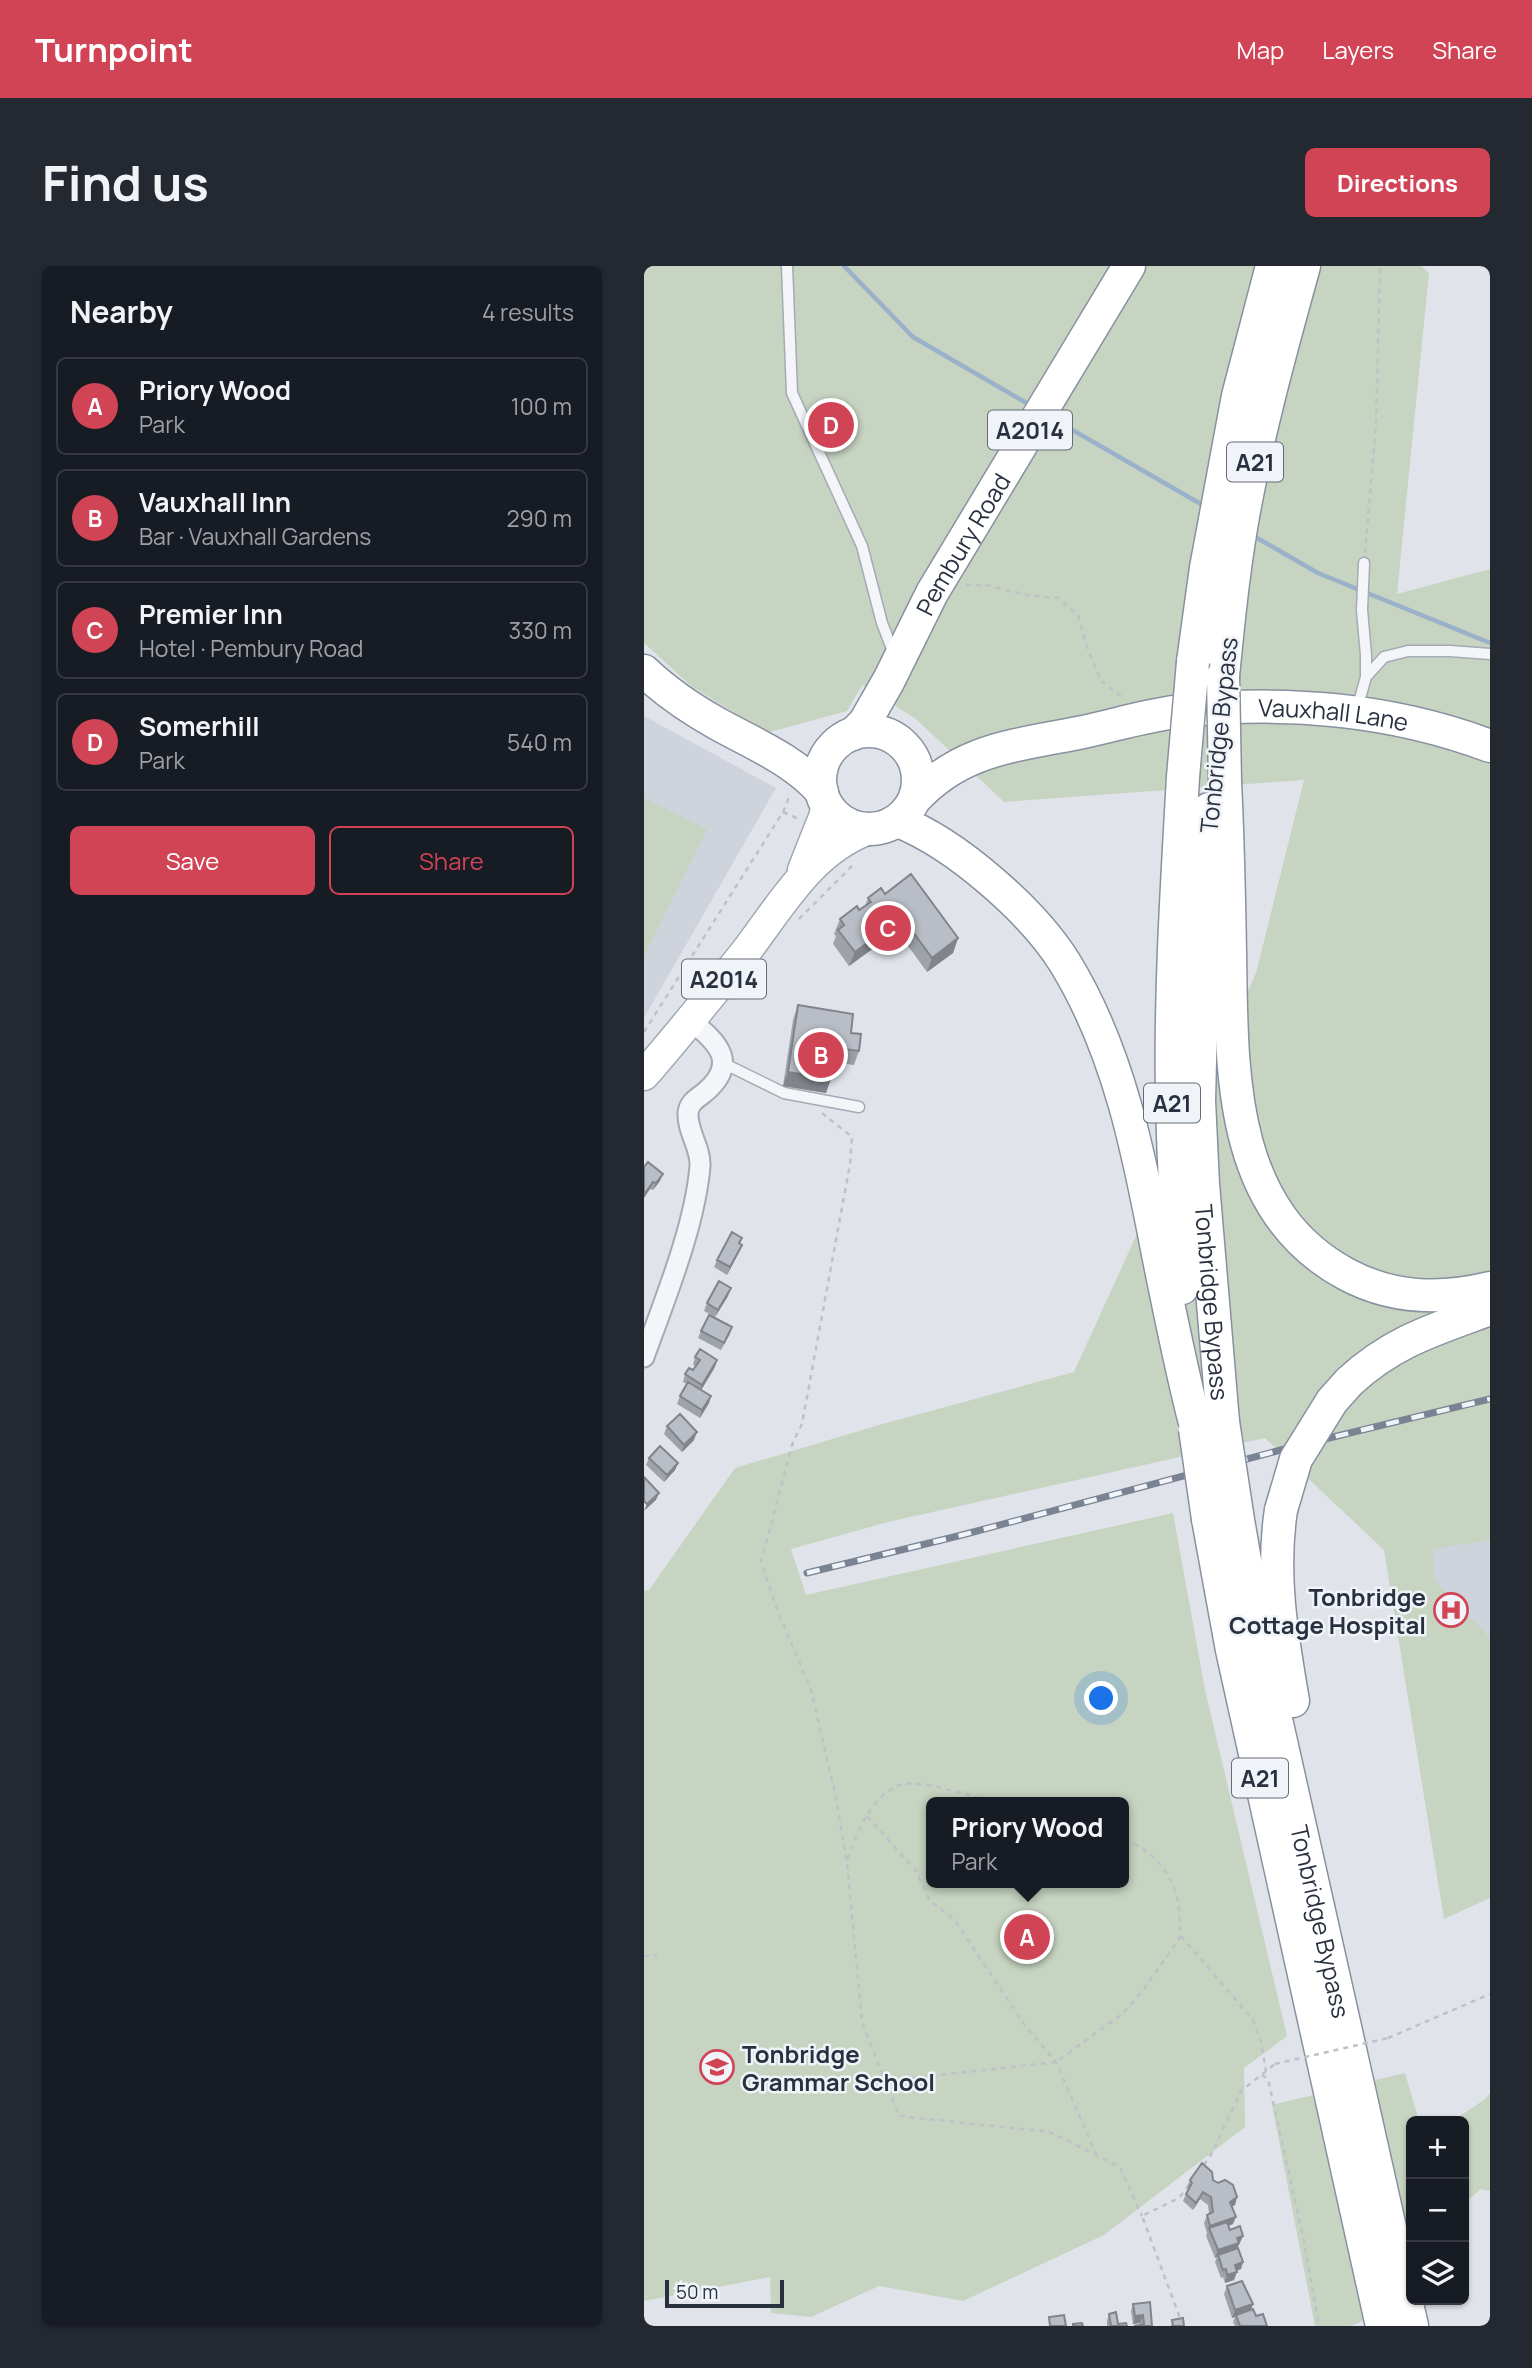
<!DOCTYPE html>
<meta charset="utf-8">
<style>
:root{--surface:#171b24;--page:#242831;--text:#f1f3f6;--muted:#9ea1a6;--line:#363941;--accent:#d04456}
body{margin:0;font-family:Manrope,sans-serif;background:var(--page);color:var(--text)}
.controls{position:absolute;right:21px;bottom:21px;display:grid;overflow:hidden;border-radius:10px;box-shadow:0 2px 5px #0004}
.controls button{width:63px;height:63px;display:grid;place-items:center;padding:0;border:0;border-bottom:2px solid var(--line);background:var(--surface);color:var(--text);font:35px sans-serif}
.scale{position:absolute;left:21px;bottom:18px;width:119px;box-sizing:border-box;padding-left:7px;border:4px solid #293141;border-top:0;font-size:19px;line-height:24px;white-space:nowrap;color:#293141;-webkit-text-stroke:5px #f0f3f7;paint-order:stroke}
.you{position:absolute;left:458px;top:1433px;width:24px;height:24px;margin:-18px;border:5px solid #fff;border-radius:50%;background:#1a73e8;box-shadow:0 0 0 10px #1a73e833}
.badge{display:grid;place-items:center;width:46px;height:46px;border-radius:50%;background:var(--accent);color:#fff;font-size:23px;font-weight:700}
.pin{position:absolute;translate:-50% -50%;border:4px solid #fff;box-shadow:0 2px 7px #0006}
.popup{position:absolute;left:282px;top:1531px;width:203px;height:91px;box-sizing:border-box;display:grid;place-content:center;border-radius:10px;background:var(--surface);filter:drop-shadow(0 2px 5px #0005);font-size:23px;white-space:nowrap;color:var(--muted)}
.popup b{font-size:26px;color:var(--text)}
.popup::after{content:'';position:absolute;left:50%;top:100%;margin-left:-14px;border:14px solid transparent;border-top-color:var(--surface)}
.list{margin:0;padding:0;list-style:none}
h2{display:flex;justify-content:space-between;align-items:center;height:91px;margin:0;padding:0 28px;font-size:30px}
h2 small{font-size:23px;font-weight:400;color:var(--muted)}
.list li{display:grid;grid-template-columns:46px 1fr auto;gap:21px;align-items:center;box-sizing:border-box;height:98px;margin:0 14px 14px;padding:0 14px;border:2px solid var(--line);border-radius:10px}
.list b{display:block;font-size:26px;white-space:nowrap}
.list p{margin:0;font-size:23px;white-space:nowrap;color:var(--muted)}
.list em{font-size:23px;font-style:normal;color:var(--muted)}
.actions{display:flex;gap:14px;padding:21px 28px}
.actions a{flex:1;padding:16px 0;border:2px solid var(--accent);border-radius:10px;text-align:center;font-size:24px;color:var(--accent)}
.actions .main{background:var(--accent);color:#fff}
.icon{flex:none;width:38px;height:38px;fill:none;stroke:currentColor;stroke-width:2;stroke-linecap:round;stroke-linejoin:round}
.map{position:relative;flex:none;width:846px;height:2060px;overflow:hidden;border-radius:10px}
header{display:flex;align-items:center;gap:42px;box-sizing:border-box;height:98px;padding:0 35px;background:var(--accent);color:#fff}
header strong{font-size:33px}
nav{display:flex;gap:38px;margin-inline-start:auto;font-size:24px}
.intro{display:flex;align-items:center;justify-content:space-between;box-sizing:border-box;height:168px;padding:0 42px}
h1{margin:0;font-size:49px}
.button{padding:18px 32px;border-radius:10px;background:var(--accent);color:#fff;font-size:24px;font-weight:700}
main{display:flex;gap:42px;padding:0 42px}
aside{flex:1;background:var(--surface);border-radius:10px;box-shadow:0 2px 5px #0004}
.map>svg:first-child{display:block}
.built{fill:#ced3dc}
.green{fill:#c6d4c1;fill-rule:evenodd}
.lines{fill:none;stroke-linecap:round;stroke-linejoin:round}
.stream{stroke:#9bb1ca;stroke-width:4.5}
.service-casing{stroke:#a5abb4;stroke-width:13}
.minor-casing{stroke:#a5abb4;stroke-width:23}
.primary-casing{stroke:#a0a8b5;stroke-width:33}
.trunk-casing{stroke:#8891a0;stroke-width:35}
.path{stroke:#bec2c8;stroke-width:2.5;stroke-dasharray:5 5;stroke-linecap:butt}
.service{stroke:#f3f5f8;stroke-width:10}
.minor{stroke:#f3f5f8;stroke-width:19}
.primary{stroke:#fff;stroke-width:30}
.trunk{stroke:#fff;stroke-width:32}
.rail-casing{stroke:#7a8393;stroke-width:7}
.rail{stroke:#f0f3f7;stroke-width:4.5;stroke-dasharray:13;stroke-linecap:butt}
.trunk-bridge-casing{stroke:#8891a0;stroke-width:35;stroke-linecap:butt}
.path-bridge{stroke:#bec2c8;stroke-width:2.5;stroke-dasharray:5 5;stroke-linecap:butt}
.trunk-bridge{stroke:#fff;stroke-width:32}
.wall{fill:#9ea3aa}
.shaded-wall{fill:#81848b}
.building{fill:#b8bdc6;stroke:#81848b;stroke-width:2}
.labels{text-anchor:middle;dominant-baseline:central;stroke-width:5;stroke-linejoin:round;paint-order:stroke}
.shield{fill:#f0f3f7;stroke:#656b78;stroke-width:2}
.shield-label{font-size:23px;font-weight:bold;fill:#293141}
.street-label{font-size:24px;fill:#293141;stroke:#f0f3f7}
.poi-label{font-size:24px;font-weight:bold;fill:#293141;stroke:#f0f3f7;text-anchor:end}
</style>
<header>
<strong>Turnpoint</strong>
<nav><a>Map</a><a>Layers</a><a>Share</a></nav>
</header>
<div class="intro"><h1>Find us</h1><a class="button">Directions</a></div>
<main>
<aside>
<h2>Nearby<small>4 results</small></h2>
<ul class="list">
<li><span class="badge">A</span><div><b>Priory Wood</b><p>Park</p></div><em>100 m</em></li>
<li><span class="badge">B</span><div><b>Vauxhall Inn</b><p>Bar · Vauxhall Gardens</p></div><em>290 m</em></li>
<li><span class="badge">C</span><div><b>Premier Inn</b><p>Hotel · Pembury Road</p></div><em>330 m</em></li>
<li><span class="badge">D</span><div><b>Somerhill</b><p>Park</p></div><em>540 m</em></li>
</ul>
<div class="actions"><a class="main">Save</a><a>Share</a></div>
</aside>
<div class="map">
<svg width="846" height="2060" viewBox="0 0 846 2060">
<rect width="100%" height="100%" fill="#e0e4ea"/>
<path class="built" d="M0,450L132,522L0,752Z
M846,1245V1587L758,1263Z"/>
<path class="green" d="M0,0H777L785,7L753,328L846,303V1274L789,1283L790,1314L846,1372V1632L800,1653L740,1284L621,1172L248,1255L147,1283L162,1329L529,1247L561,1424L643,1770L600,1802L601,1861L460,1969L319,2035L235,2020L167,2051L127,2047L126,2011L0,2035V1325L5,1324L91,1202L235,1159L430,1106L612,707L660,514L360,536L272,453L218,419L203,445L122,467L46,419L0,377ZM287,1536H479V1617H287Z
M0,532L63,563L0,690Z
M761,1807L775,1855H767V2032L707,2060H671L628,1839Z
M846,1827V1925L837,1923L820,1938V1855H808L840,1834Z"/>
<g class="lines">
<path class="stream" d="M200,0L269,71L386,139
M406,151L562,241
M608,269L674,307L846,377"/>
<g class="service-casing">
<path id="service" d="M143,0L148,127L218,280L238,357L250,388
M720,297L718,344L722,389V411
M713,443L722,411L740,391L764,385H806L846,388
M79,797L140,827L215,841"/>
</g>
<g class="minor-casing">
<path id="minor" d="M0,1091C21,1033 51,960 56,900C57,882 43,865 44,847C45,837 52,833 60,827C95,798 75,777 47,755"/>
</g>
<g class="primary-casing">
<path id="primary" d="M159,604L180,551L183,538
M0,809C34,770 67,729 100,688C135,643 166,585 223,564"/>
</g>
<g class="trunk-casing">
<g id="trunk">
<path d="M549,396L562,302L594,130L628,0"/>
<path d="M0,405C22,426 47,443 74,458C110,478 150,494 178,526"/>
<path d="M579,410C585,349 591,289 603,229C618,152 639,76 660,0"/>
<circle cx="225" cy="514" r="49"/>
<path id="s1" d="M209,468L221,456L245,414L288,327L485,0"/>
<path d="M581,516C584,573 585,629 586,686C588,803 583,944 702,1008C748,1033 796,1034 846,1022"/>
<path id="s2" d="M271,533C317,483 370,480 434,467C469,460 502,449 538,445C641,434 748,443 846,480"/>
<path id="s3" d="M565,543L561,594L555,835L559,918L579,1156"/>
<path d="M254,555C289,569 318,590 347,615C375,639 401,665 421,697C475,785 495,888 514,988C525,1043 536,1098 550,1153"/>
<path d="M538,1022C533,958 529,895 528,831C526,724 533,618 539,511"/>
<path d="M705,1116C749,1075 792,1063 846,1043"/>
<path d="M637,1244C627,1309 638,1371 649,1435"/>
<path d="M564,1253L588,1384L738,2060"/>
<path id="s4" d="M594,1254L616,1382L768,2060"/>
</g>
</g>
<path class="path" d="M721,287L732,158L736,0
M322,319H342L383,329L414,332L434,349L443,381L457,415L478,431
M139,546L155,553
M155,653L210,598
M0,766L139,546L146,529
M178,847L208,871L206,898L158,1158L149,1176L117,1296L133,1343L167,1424L191,1527L203,1596L218,1756L255,1850L406,1866L476,1901L498,1950
M223,1550L272,1605L286,1635L310,1653L380,1758L412,1796L452,1888
M204,1593C213,1565 229,1526 260,1518C278,1514 331,1531 350,1536
M537,1670L609,1754L617,1776L622,1805
M0,1690L13,1689
M744,1772L846,1728
M239,1808L251,1814L412,1796L477,1749L497,1727L537,1670C535,1659 536,1648 534,1637C529,1608 508,1582 479,1574
M618,1809L624,1813L660,1975L675,2060
M560,1899L568,1887L597,1825L631,1798
M539,2060L498,1950L535,1932L545,1919"/>
<use href="#service" class="service"/>
<use href="#minor" class="minor"/>
<use href="#primary" class="primary"/>
<use href="#trunk" class="trunk"/>
<g class="rail-casing">
<path id="rail" d="M163,1307L318,1269L648,1181L846,1133"/>
</g>
<use href="#rail" class="rail"/>
<g class="trunk-bridge-casing">
<path id="trunk-bridge" d="M579,410L581,516
M539,511L549,396
M579,1156L594,1254
M551,1163L564,1253
M637,1244L652,1193L688,1135L705,1116"/>
</g>
<path class="path-bridge" d="M631,1798L744,1772"/>
<use href="#trunk-bridge" class="trunk-bridge"/>
</g>
<path class="wall" d="M241,628L314,672L309,687L283,706L253,665L205,700L189,678L192,670L190,668L196,653L215,644L221,640L224,632Z
M154,739L207,767L215,785L210,799L190,796L182,827L139,820L149,754Z
M0,901L16,915L9,924L6,923Z
M96,978L98,979L95,986L83,1009L70,1001L73,994Z
M84,1030L71,1051L60,1045L63,1037Z
M57,1065L86,1068L77,1084L54,1072Z
M51,1091L71,1101L57,1124L65,1137L56,1152L33,1138L36,1130L43,1118L39,1116L41,1108L49,1104L52,1100L49,1099Z
M23,1160L50,1174L38,1186L20,1168Z
M5,1192L34,1197L31,1204L20,1216L2,1199Z
M546,1914H569L593,1931L591,1939L588,1940L589,1958L584,1960L586,1964L599,1970L593,1982L599,1996L597,2003L592,2005L590,2014L581,2017L579,2011L577,2012L571,1996L573,1991L571,1992L562,1970L563,1967L560,1957L563,1949L565,1948L564,1939L556,1933L549,1944L539,1935L544,1923L543,1921Z
M583,2020L609,2038L607,2044L612,2050L623,2060H591L589,2056L591,2051L588,2052L580,2028Z
M489,2038L508,2060L496,2059V2057L489,2058L487,2045Z
M465,2048L474,2058L483,2060H463V2055Z"/>
<path class="shaded-wall" d="M258,651L253,665L205,700L211,686Z
M314,672L309,687L283,706L288,692Z
M144,806L187,813L182,827L139,820Z
M19,908L16,915L9,924L12,917Z
M9,916L6,923L0,932V929Z
M98,979L95,986L83,1009L86,1001Z
M87,1022L84,1030L71,1051L74,1044Z
M73,1094L71,1101L56,1126L58,1119Z
M67,1130L65,1137L56,1152L58,1144Z
M53,1166L50,1174L38,1186L40,1179Z
M34,1197L31,1204L20,1216L23,1209Z
M15,1227L12,1234L0,1245L3,1238Z
M559,1926L556,1933L549,1944L552,1937Z
M593,1931L591,1939L584,1943L586,1936Z
M592,1951L589,1958L566,1966L565,1962L566,1960Z
M599,1970L592,1985L574,1989L573,1991L571,1992L574,1984L593,1972Z
M599,1996L597,2003L588,2006L591,1999Z
M593,2006L590,2014L581,2017L583,2009Z
M609,2038L606,2046L592,2049L591,2051L588,2052L591,2044Z
M499,2049L496,2057L489,2058L491,2050Z"/>
<path class="building" d="M267,608L314,672L288,692L258,651L211,686L194,664L200,659L196,653L213,640L215,644L227,636L224,632L237,622L241,628Z
M154,739L209,748L207,767L217,768L215,785L192,782L187,813L144,806Z
M4,896L19,908L12,917L9,916L0,929V901Z
M88,966L98,972L95,977L98,979L86,1001L73,994Z
M75,1015L87,1022L74,1044L63,1037Z
M65,1049L88,1061L80,1077L57,1065Z
M56,1083L73,1094L58,1119L41,1108L45,1102L49,1104L56,1094L51,1091Z
M44,1116L67,1130L58,1144L36,1130Z
M36,1148L53,1166L40,1179L23,1160Z
M16,1180L34,1197L23,1209L5,1192Z
M0,1211L15,1227L3,1238L0,1235Z
M558,1897L568,1906L569,1914L574,1917L581,1914L589,1919L593,1931L586,1936L592,1951L566,1960L563,1949L569,1946L567,1931L559,1926L552,1937L542,1928L548,1917L546,1914Z
M583,1956L586,1964L596,1960L599,1970L593,1972L595,1977L574,1984L565,1962Z
M594,1982L599,1996L591,1999L593,2006L583,2009L582,2003L579,2004L574,1989Z
M598,2015L609,2038L591,2044L583,2020Z
M506,2036L508,2060H490L500,2058L499,2049L491,2050L489,2038Z
M609,2043L612,2050L619,2048L623,2060H596L592,2049Z
M472,2046L474,2058L482,2057L483,2060H467L465,2048Z
M420,2049L422,2060H406L405,2051Z
M539,2052L540,2060H527H529L528,2054Z
M438,2057L439,2060H429V2058Z"/>
<defs>
<g id="hospital-ring" transform="scale(1.75)"><circle r="9.5" fill="#f0f3f7" stroke="#d04456" stroke-width="1.5"/><path d="M-5-5h3v3.5h4V-5h3V5h-3V1.5h-4V5h-3Z" fill="#d04456"/></g>
<g id="school-ring" transform="scale(1.75)"><circle r="9.5" fill="#f0f3f7" stroke="#d04456" stroke-width="1.5"/><path d="M0-5L7-2L0 1L-7-2ZM-4 1L0 2.5L4 1V4Q0 6-4 4Z" fill="#d04456"/></g>
</defs>
<g fill-rule="evenodd">
<use href="#hospital-ring" x="807" y="1344"/>
<use href="#school-ring" x="73" y="1801"/>
</g>
<g class="labels">
<g class="shield">
<rect x="344" y="144.5" width="84" height="39" rx="5"/>
<rect x="583" y="176.5" width="56" height="39" rx="5"/>
<rect x="38" y="693.5" width="84" height="39" rx="5"/>
<rect x="500" y="817.5" width="56" height="39" rx="5"/>
<rect x="588" y="1492.5" width="56" height="39" rx="5"/>
</g>
<g class="shield-label">
<text x="386" y="164">A2014</text>
<text x="611" y="196">A21</text>
<text x="80" y="713">A2014</text>
<text x="528" y="837">A21</text>
<text x="616" y="1512">A21</text>
</g>
<g class="street-label">
<text stroke="none"><textPath href="#s1" startOffset="220">Pembury Road</textPath></text>
<text stroke="none"><textPath href="#s2" startOffset="438">Vauxhall Lane</textPath></text>
<text transform="translate(574 469) rotate(-84)">Tonbridge Bypass</text>
<text stroke="none"><textPath href="#s3" startOffset="494">Tonbridge Bypass</textPath></text>
<text stroke="none"><textPath href="#s4" startOffset="410">Tonbridge Bypass</textPath></text>
</g>
<g class="poi-label">
<text x="782" y="1330">Tonbridge<tspan x="782" dy="28">Cottage Hospital</tspan></text>
<text x="98" y="1787" text-anchor="start">Tonbridge<tspan x="98" dy="28">Grammar School</tspan></text>
</g>
</g>
</svg>
<div class="controls">
<button>+</button>
<button>−</button>
<button><svg class="icon" aria-label="layers" viewBox="0 0 24 24"><path d="M12 4l9 5-9 5-9-5zM3 14l9 5 9-5"/></svg></button>
</div>
<div class="scale">50 m</div>
<div class="you"></div>
<div class="pin badge" style="left:383px;top:1671px">A</div>
<div class="popup"><b>Priory Wood</b>Park</div>
<div class="pin badge" style="left:177px;top:789px">B</div>
<div class="pin badge" style="left:244px;top:662px">C</div>
<div class="pin badge" style="left:187px;top:159px">D</div>
</div>
</main>
